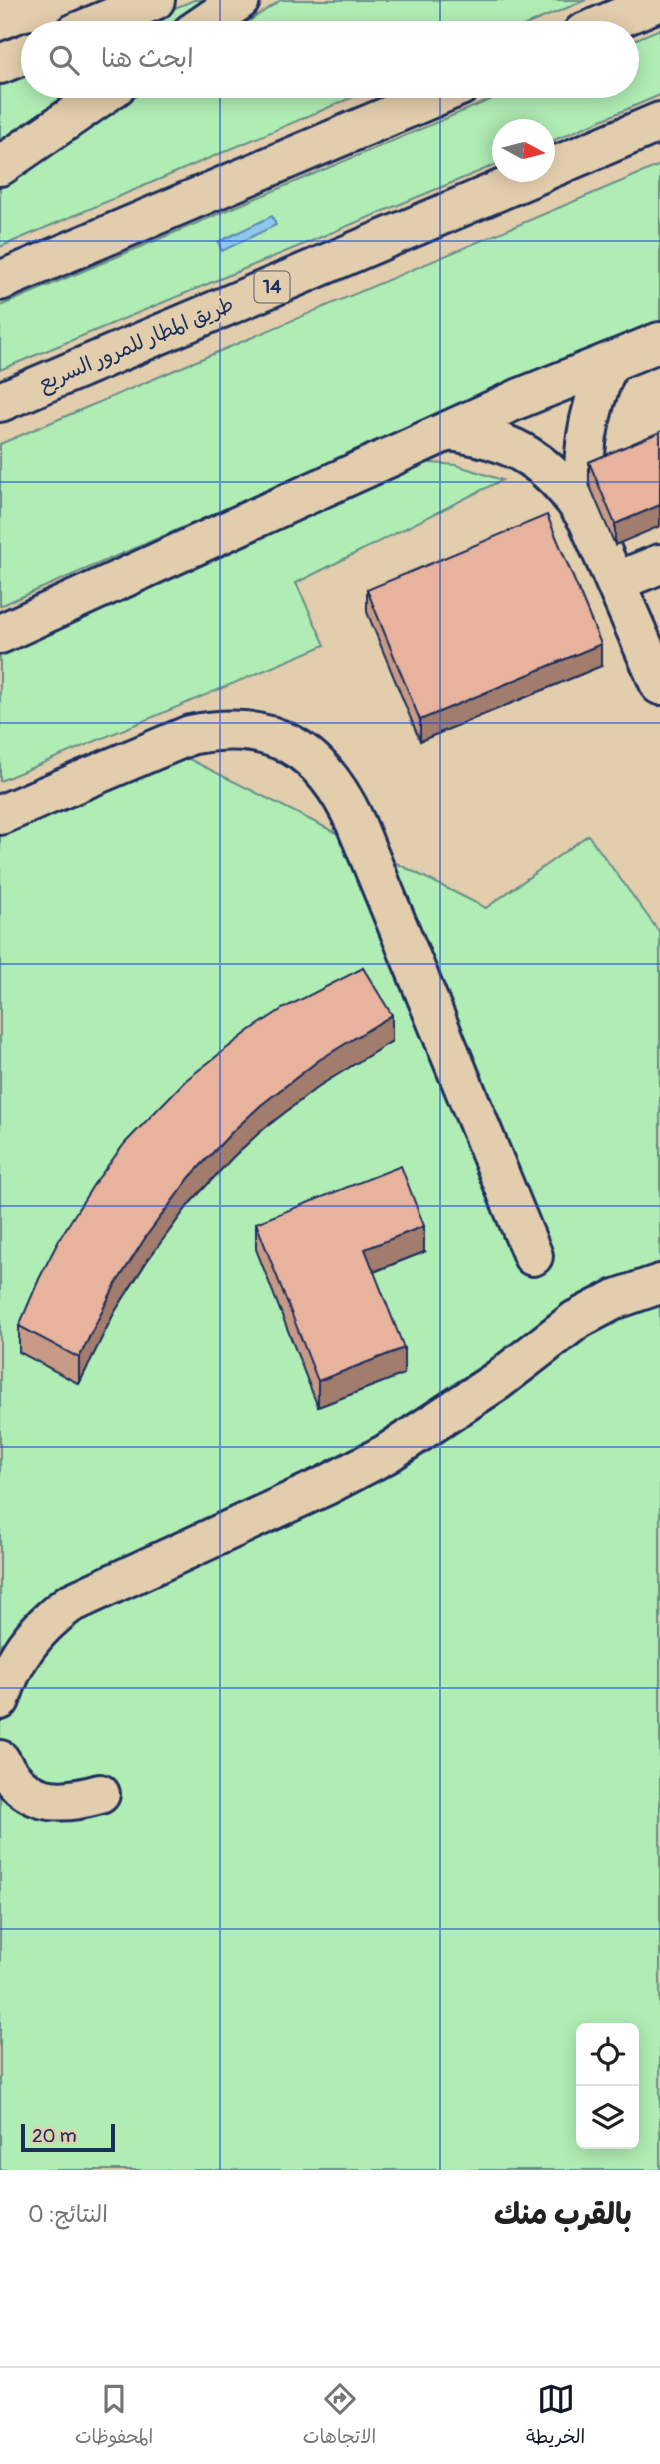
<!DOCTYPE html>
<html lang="ar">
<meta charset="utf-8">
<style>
:root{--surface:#fff;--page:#f6f6f6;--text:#222;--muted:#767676;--line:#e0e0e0;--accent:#111827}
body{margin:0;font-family:Pangolin,"Playpen Sans Arabic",sans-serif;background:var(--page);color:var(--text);direction:rtl}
.controls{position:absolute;right:21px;bottom:21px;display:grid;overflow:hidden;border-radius:10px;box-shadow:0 4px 18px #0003}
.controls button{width:63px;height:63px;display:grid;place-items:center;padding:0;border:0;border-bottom:2px solid var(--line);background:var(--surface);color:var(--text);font:35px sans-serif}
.compass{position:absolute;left:492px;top:119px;width:63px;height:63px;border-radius:50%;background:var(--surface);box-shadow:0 4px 18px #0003;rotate:97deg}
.scale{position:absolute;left:21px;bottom:18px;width:94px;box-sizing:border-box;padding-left:7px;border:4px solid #1b2f5e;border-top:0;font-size:19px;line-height:24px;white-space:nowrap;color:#1b2f5e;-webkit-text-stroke:5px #e2cdac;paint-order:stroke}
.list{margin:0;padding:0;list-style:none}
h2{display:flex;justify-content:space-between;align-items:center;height:91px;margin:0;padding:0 28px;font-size:30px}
h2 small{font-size:23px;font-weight:400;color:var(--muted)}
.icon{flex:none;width:38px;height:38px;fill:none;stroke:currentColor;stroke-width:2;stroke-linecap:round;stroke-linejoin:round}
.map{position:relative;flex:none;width:660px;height:2170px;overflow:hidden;direction:ltr}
.search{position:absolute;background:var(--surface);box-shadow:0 4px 18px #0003;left:21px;right:21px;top:21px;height:77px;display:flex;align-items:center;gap:18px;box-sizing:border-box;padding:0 24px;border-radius:38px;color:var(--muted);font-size:26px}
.sheet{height:196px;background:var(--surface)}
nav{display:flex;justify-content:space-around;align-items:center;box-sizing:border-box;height:98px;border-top:2px solid var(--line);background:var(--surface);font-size:19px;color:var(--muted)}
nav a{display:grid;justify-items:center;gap:4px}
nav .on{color:var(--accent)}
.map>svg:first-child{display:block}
.green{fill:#b0edb4;stroke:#668e89;stroke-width:2;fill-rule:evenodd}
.water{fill:#8dc8ed;stroke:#5f8bb4;stroke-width:2}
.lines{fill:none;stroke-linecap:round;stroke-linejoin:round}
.minor-casing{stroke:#1b2f5e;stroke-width:44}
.highway-casing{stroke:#1b2f5e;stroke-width:44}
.minor{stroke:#e2cdac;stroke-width:38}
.highway{stroke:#e2cdac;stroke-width:38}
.wall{fill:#c89a86;stroke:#1b2f5e;stroke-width:2}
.shaded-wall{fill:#a27d6d;stroke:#1b2f5e;stroke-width:2}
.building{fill:#e8b39c;stroke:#1b2f5e;stroke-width:2}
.grid{fill:none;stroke:#1d4ed8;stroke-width:2;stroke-opacity:0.55}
.labels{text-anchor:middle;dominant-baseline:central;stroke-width:5;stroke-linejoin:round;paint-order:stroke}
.shield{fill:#e2cdac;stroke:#575e75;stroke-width:2}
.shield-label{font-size:19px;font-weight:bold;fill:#1b2f5e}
.street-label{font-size:21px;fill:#1b2f5e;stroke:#e2cdac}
</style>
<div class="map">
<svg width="660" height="2170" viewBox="0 0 660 2170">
<rect width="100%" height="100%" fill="#e2cdac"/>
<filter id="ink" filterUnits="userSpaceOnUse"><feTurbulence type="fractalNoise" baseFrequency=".0143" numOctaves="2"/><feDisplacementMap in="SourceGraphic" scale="14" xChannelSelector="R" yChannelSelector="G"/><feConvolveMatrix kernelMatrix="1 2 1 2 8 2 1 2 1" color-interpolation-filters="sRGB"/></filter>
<g filter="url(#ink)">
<path class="green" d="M194,0H219L170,33H116Z
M281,0H586L506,33H231Z
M660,29V95L545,144L544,130H503L502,162L0,370V306L523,86H627V43Z
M33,69V86H94L0,151V83Z
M152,86H379L0,247V187Z
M660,165V322L0,606V444Z
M419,462L456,465L502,480L296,583L325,645L0,781V651Z
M163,746L486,908L588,835L660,933V2170H0V827ZM581,2028H634V2144H581Z"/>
<path class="water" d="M272,216L276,225L222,251L218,242Z"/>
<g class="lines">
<g class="minor-casing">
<path id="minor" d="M448,431C514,438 553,464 588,520L660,685
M588,518C579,463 586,414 609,363
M615,582L660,564
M0,815L190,735C273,718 322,749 356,824L533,1256
M0,1700C13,1658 34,1630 69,1604L327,1485L386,1454L497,1381L576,1320L616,1299L660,1284
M0,1760C24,1804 55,1807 100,1794"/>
</g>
<g class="highway-casing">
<path id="highway" d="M75,33L155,0
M192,33L240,0
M583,33L660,1
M0,64L33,51
M0,166L116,86
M544,171L660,122
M0,281L460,86
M0,402L543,172
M0,634L518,399L660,342"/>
</g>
<use href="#minor" class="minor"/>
<use href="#highway" class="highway"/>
</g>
<path class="wall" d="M660,432L615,545L589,484V462Z
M367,590L601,666L420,741L367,612Z
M363,968L392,1041L319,1086L261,1131L233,1157L190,1203L147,1261L114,1313L79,1384L19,1352V1326Z
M256,1223L424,1252L374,1272L404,1374L318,1407L256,1249Z"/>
<path class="shaded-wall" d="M660,505V526L615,545V524Z
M601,644V666L420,741V720Z
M392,1015V1041L319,1086L261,1131L233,1157L190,1203L147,1261L114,1313L79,1384V1358L114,1287L147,1235L190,1177L233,1131L261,1105L319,1060Z
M424,1226V1252L365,1275V1249Z
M404,1348V1374L318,1407V1381Z"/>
<path class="building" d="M660,432V505L615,524L589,462Z
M547,515L601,644L420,720L367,590Z
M363,968L392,1015L319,1060L261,1105L233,1131L190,1177L147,1235L114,1287L79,1358L19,1326L39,1279L60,1238L94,1184L125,1143L186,1080L249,1031L282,1009Z
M401,1166L424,1226L365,1249L404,1348L318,1381L256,1223Z"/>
</g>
<path class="grid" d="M220,0V33M440,0V33M220,86V2170M440,86V2170M0,241H660M0,482H660M0,723H660M0,964H660M0,1206H660M0,1447H660M0,1688H660M0,1929H660"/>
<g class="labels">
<rect class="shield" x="254.5" y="271.5" width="35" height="31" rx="5"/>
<g class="shield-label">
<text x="272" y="287">14</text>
</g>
<g class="street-label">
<text transform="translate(136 344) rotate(-23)">طريق المطار للمرور السريع</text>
</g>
</g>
</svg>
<div class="controls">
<button><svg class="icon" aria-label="locate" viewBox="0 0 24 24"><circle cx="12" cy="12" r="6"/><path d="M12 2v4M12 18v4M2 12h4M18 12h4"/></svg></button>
<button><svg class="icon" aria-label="layers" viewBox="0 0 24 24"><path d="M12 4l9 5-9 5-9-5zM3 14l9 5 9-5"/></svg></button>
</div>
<svg class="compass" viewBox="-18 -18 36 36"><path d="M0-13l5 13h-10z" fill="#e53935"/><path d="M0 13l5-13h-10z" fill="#767676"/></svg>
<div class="scale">20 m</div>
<div class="search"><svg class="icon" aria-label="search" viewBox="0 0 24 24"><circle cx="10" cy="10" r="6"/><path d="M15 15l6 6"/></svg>ابحث هنا</div>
</div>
<section class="sheet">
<h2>بالقرب منك<small>النتائج: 0</small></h2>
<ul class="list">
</ul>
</section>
<nav>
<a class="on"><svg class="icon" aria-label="map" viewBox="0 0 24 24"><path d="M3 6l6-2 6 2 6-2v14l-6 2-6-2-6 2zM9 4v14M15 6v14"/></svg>الخريطة</a>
<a><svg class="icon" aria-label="directions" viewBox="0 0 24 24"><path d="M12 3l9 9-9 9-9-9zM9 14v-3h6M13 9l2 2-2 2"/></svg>الاتجاهات</a>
<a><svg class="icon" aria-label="saved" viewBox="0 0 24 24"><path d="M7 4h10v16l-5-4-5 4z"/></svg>المحفوظات</a>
</nav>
